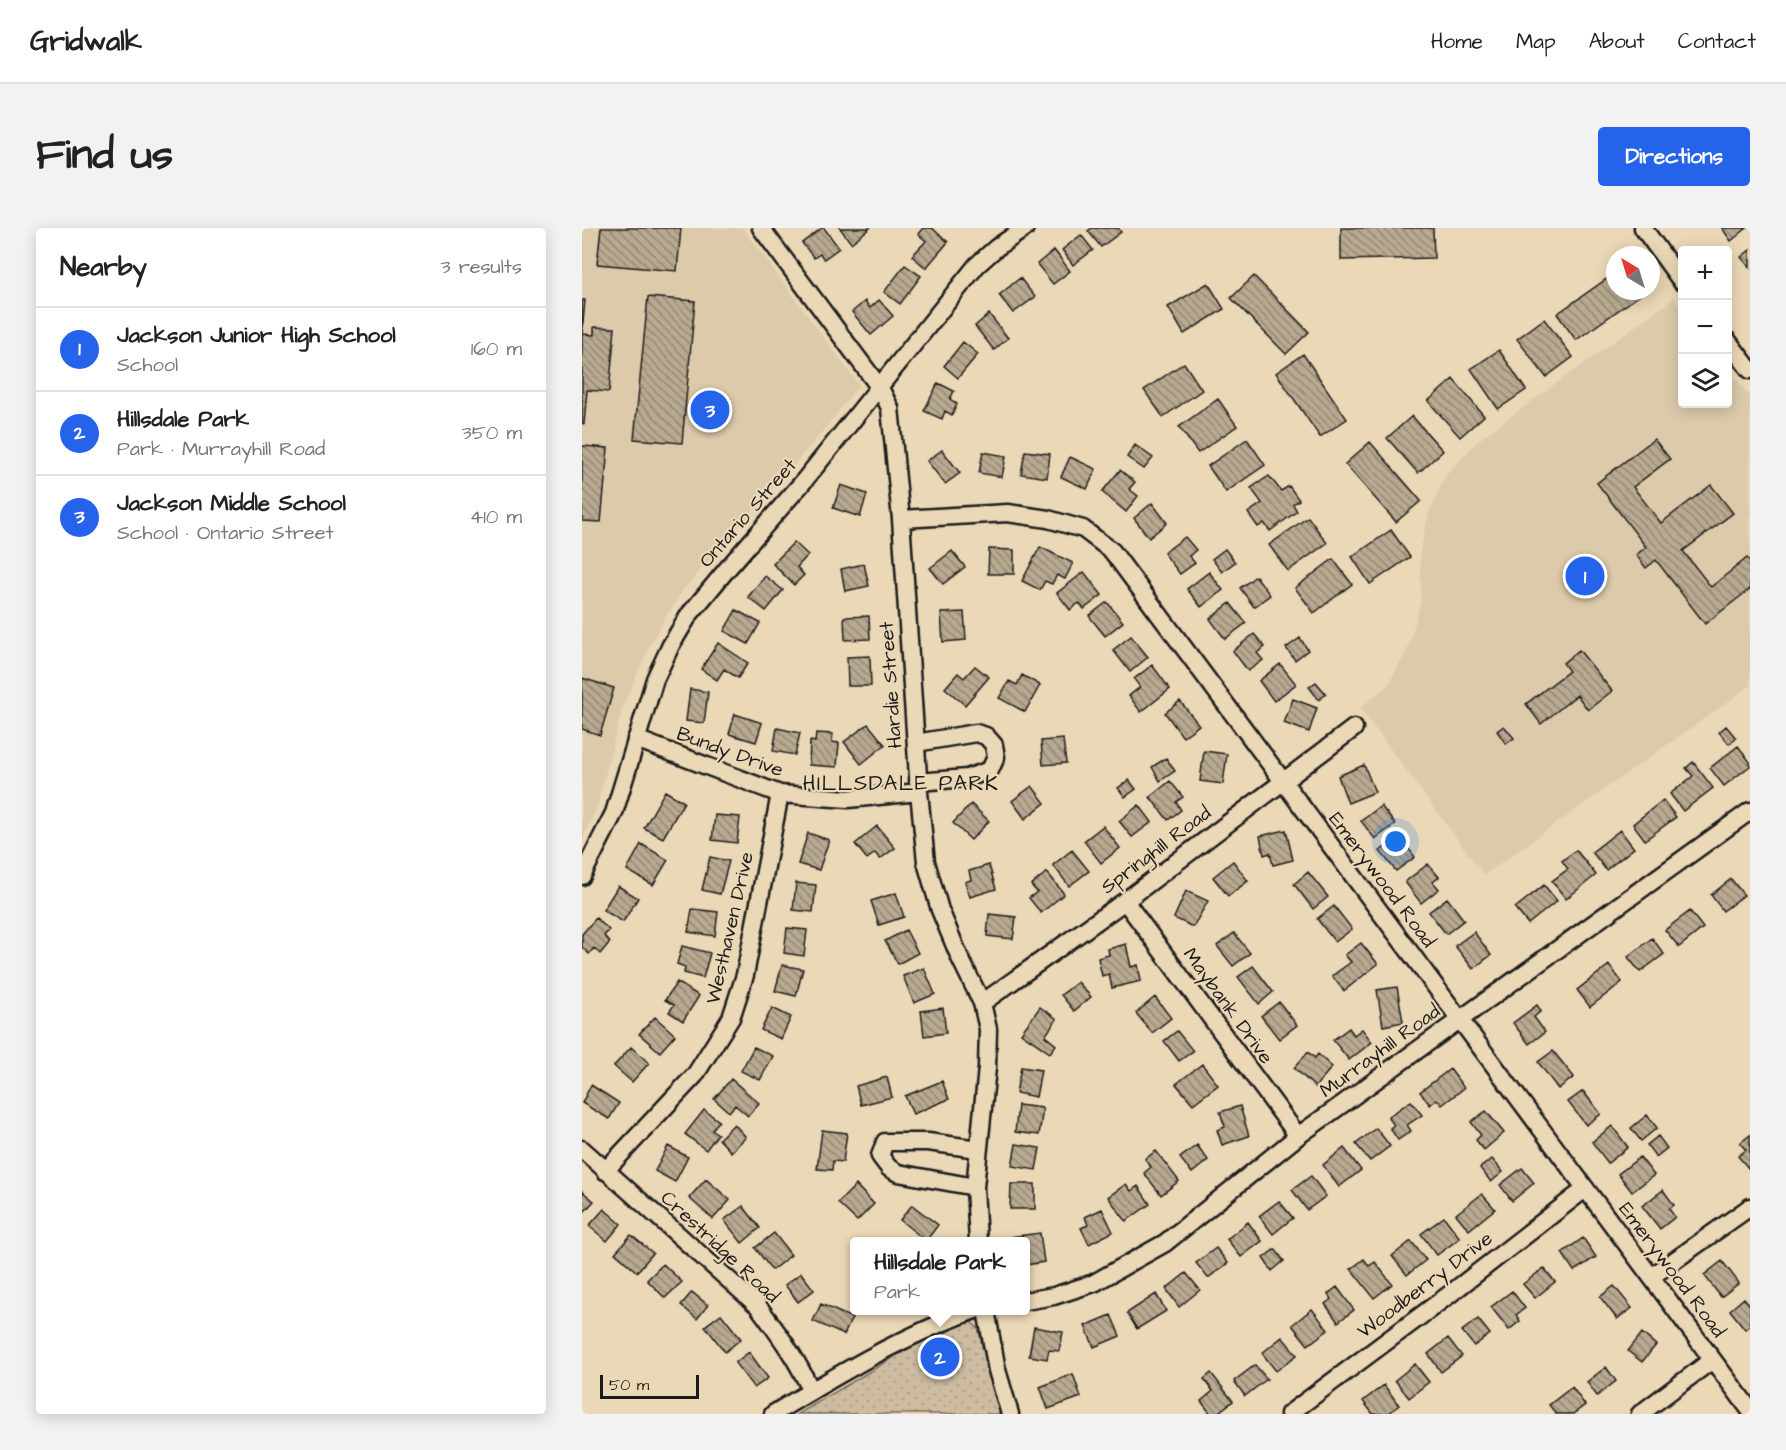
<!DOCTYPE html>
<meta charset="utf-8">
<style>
:root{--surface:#fff;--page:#f2f2f2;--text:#222;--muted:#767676;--line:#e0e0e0;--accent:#2563eb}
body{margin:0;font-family:"Architects Daughter",sans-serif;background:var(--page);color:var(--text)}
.controls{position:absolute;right:18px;top:18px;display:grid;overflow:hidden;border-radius:6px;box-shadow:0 3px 15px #0003}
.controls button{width:54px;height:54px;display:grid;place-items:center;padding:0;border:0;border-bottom:2px solid var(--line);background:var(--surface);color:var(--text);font:30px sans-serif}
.compass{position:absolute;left:1024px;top:18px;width:54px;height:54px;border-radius:50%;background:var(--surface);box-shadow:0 3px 15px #0003;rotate:322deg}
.scale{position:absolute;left:18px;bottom:15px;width:99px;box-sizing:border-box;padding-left:6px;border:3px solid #1c1c1c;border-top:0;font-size:16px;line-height:21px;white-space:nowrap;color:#1c1c1c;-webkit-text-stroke:4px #ebd8b6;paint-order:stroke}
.you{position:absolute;left:814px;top:614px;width:21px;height:21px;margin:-15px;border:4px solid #fff;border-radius:50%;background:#1a73e8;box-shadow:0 0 0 9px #1a73e833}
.badge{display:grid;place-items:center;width:39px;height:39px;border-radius:50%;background:var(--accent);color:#fff;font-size:20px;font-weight:700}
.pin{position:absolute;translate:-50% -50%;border:3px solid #fff;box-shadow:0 2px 6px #0006}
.popup{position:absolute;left:268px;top:1009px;width:180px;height:78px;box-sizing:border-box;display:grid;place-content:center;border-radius:6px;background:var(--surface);filter:drop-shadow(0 2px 4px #0005);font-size:20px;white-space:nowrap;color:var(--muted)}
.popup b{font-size:22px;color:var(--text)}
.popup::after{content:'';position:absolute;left:50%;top:100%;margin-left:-12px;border:12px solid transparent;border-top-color:var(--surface)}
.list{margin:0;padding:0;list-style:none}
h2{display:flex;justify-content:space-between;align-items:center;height:78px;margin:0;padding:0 24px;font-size:26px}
h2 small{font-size:20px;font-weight:400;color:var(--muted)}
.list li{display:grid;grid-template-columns:39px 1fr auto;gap:18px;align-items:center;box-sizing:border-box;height:84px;padding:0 24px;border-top:2px solid var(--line)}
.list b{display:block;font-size:22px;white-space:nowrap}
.list p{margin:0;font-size:20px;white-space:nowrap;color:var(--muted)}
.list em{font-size:20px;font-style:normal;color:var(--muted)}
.icon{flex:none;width:33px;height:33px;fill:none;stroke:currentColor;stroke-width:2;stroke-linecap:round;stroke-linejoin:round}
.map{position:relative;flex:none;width:1168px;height:1186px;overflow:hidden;border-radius:6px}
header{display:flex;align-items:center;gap:36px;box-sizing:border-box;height:84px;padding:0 30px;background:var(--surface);border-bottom:2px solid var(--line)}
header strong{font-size:28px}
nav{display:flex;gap:33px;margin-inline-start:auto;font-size:21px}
.intro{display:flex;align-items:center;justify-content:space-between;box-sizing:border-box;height:144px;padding:0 36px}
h1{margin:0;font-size:42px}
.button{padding:15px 27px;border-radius:6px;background:var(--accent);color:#fff;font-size:21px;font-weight:700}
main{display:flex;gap:36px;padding:0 36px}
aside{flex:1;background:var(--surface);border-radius:6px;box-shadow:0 3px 15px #0003}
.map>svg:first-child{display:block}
.built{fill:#dccaab}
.park{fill:url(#park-dots);stroke:#746c5e;stroke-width:1.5}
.building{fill:url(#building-back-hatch);stroke:#1c1c1c;stroke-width:1.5}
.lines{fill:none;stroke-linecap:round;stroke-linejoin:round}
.minor-casing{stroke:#1c1c1c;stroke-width:21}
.minor{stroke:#ebd8b6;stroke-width:16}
.labels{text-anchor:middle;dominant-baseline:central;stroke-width:4.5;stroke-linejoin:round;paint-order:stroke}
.street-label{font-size:20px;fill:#1c1c1c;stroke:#ebd8b6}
.neighbourhood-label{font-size:21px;letter-spacing:1.5px;fill:#1c1c1c;stroke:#ebd8b6}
</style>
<header>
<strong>Gridwalk</strong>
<nav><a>Home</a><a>Map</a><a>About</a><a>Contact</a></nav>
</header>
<div class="intro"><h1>Find us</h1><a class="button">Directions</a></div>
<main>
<aside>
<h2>Nearby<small>3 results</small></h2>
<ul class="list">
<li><span class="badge">1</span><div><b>Jackson Junior High School</b><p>School</p></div><em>160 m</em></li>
<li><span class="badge">2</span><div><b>Hillsdale Park</b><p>Park · Murrayhill Road</p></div><em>350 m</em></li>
<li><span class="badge">3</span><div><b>Jackson Middle School</b><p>School · Ontario Street</p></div><em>410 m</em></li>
</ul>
</aside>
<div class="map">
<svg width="1168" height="1186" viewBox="0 0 1168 1186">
<defs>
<pattern id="park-dots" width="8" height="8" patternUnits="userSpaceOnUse" patternTransform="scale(1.5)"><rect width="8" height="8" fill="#cdbca0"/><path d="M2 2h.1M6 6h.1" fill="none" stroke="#afa189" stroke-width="1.8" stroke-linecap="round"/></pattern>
<pattern id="building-back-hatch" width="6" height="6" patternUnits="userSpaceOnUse" patternTransform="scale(1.5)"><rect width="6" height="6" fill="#b8a990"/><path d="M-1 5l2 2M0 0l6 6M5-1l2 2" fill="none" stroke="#958975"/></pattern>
</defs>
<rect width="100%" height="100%" fill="#ebd8b6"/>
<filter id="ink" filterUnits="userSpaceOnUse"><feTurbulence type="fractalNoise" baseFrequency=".0167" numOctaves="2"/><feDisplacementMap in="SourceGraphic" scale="12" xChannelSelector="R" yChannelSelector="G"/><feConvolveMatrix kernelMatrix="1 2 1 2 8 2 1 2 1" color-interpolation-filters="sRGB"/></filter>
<g filter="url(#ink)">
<path class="built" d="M0,0H161L277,157L237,208L101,362L81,393L67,419L41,478L15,578L0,613Z
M1092,70L1100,82V176H1146V140L1168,169V458L902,647L778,480L806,457L826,421L839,372L838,324L847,284L864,247L898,211Z"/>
<path class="park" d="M389,1094L396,1100L408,1149L421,1186H216L346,1109L375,1097Z"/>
<path class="building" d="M19,0H99L95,43L15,36Z
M240,0H242L257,20L242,31L238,26L232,30L220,15Z
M258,0H288L269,15Z
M341,0H350L366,14L344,40L330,28L344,13L336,6Z
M510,0H536L539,4L519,19L506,3Z
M759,0H851L852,30L759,32Z
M1140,0H1165L1149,13Z
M499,7L511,22L491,37L480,22Z
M472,22L488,43L471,56L455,36Z
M1168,22V40L1159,29Z
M323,37L339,48L318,76L302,64Z
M1033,45V63H1055L1058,67L994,112L975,86Z
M672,48L727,104L704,126L649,70Z
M438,50L453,69L431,85L417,67Z
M626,55L642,81L602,106L586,79Z
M66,69L113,73L100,215L52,211Z
M0,72H3L0,106L12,107V99L33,100L27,164L5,162L2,196L0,195Z
M297,72L311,88L289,107L270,84L283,73L288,80Z
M407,86L426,110L412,122L393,98Z
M962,91L991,129L964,149L935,111Z
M381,114L396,126L376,150L362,138Z
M917,122L944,162L916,181L889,141Z
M721,126L765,191L738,209L694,145Z
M602,135L620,162L581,189L562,162Z
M871,151L902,188L878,209L846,173Z
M356,155L372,163L368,171L375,176L370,187L363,183L360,191L342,183Z
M636,171L655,198L616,225L597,199Z
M830,188L861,223L836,245L805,210Z
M665,211L683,237L644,264L626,238Z
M1072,211L1088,231L1051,259L1079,295L1129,257L1151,285L1101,323L1129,359L1165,330L1168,333V361L1123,396L1074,332L1064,340L1054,327L1064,319L1015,255Z
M788,214L839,273L814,294L763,236Z
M553,217L571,230L562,241L545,229Z
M0,218L26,220L19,294L0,293Z
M360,222L378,245L363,256L345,233Z
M443,223L468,226L465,250L439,246Z
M401,224L424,228L420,249L397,245Z
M488,229L514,241L505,261L479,249Z
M538,242L553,254L547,261L556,268L544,284L520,264Z
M687,248L699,263L707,258L717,272L711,276L715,283L688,303L682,295L676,299L666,285L680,275L669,260Z
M259,257L285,266L278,289L251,280Z
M570,275L585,295L567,310L552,290Z
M726,289L745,315L706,343L687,317Z
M809,302L828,329L788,356L770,329Z
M603,309L614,322L607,328L613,335L598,346L582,325Z
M212,314L226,327L215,339L222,347L212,357L191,336Z
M458,319L491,335L483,351L475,347L470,356L463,353L458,362L440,353Z
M407,321L432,322V346H406Z
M643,321L653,334L640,344L630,331Z
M370,323L383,339L361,356L348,340Z
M751,331L770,356L732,385L713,360Z
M282,336L287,358L263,363L259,341Z
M502,344L520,367L502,381L497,375L488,382L475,365Z
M627,344L641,362L619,379L605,361Z
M183,348L201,362L184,383L166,369Z
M674,348L688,367L672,379L658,360Z
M525,374L541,394L523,408L507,388Z
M648,375L664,395L643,411L628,391Z
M154,382L178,395L166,416L142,403Z
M382,384L384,412L361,414L359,385Z
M287,388L288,411L263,412L262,389Z
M672,406L683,419L675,425L681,432L666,443L651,423Z
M549,408L566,429L548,444L531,422Z
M718,410L726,422L713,432L704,420Z
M136,415L166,435L156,450L142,441L135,452L119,441Z
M997,422L1030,463L1006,482L995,467L959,496L944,476L987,443L981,435Z
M288,428L289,458H266L265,429Z
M698,436L714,456L692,473L677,453Z
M570,437L588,461L559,484L547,468L558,459L552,451Z
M393,438L407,449L383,477L363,460L376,445L382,450Z
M440,447L458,457L443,484L417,470L427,453L435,457Z
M0,450L32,460L18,507L0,501Z
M734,454L744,466L737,472L727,459Z
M108,461L126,464L122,495L104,493Z
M711,471L735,480L727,504L702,495Z
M598,473L617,497L601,509L583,485Z
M153,486L180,495L174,514L147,506Z
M286,496L303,517L279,536L262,514Z
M922,498L932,510L924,516L915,503Z
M1144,498L1154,510L1147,516L1137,504Z
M195,500L218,505L213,527L191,523Z
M234,505L251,506L250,514L257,515L255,539L227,537L228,513L233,514Z
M481,511L484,535L461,537L459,513Z
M1156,518L1168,534V538L1142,558L1128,540Z
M622,523L645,526L641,556L618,553Z
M584,530L593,543L578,553L570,539Z
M1111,534L1131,560L1101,583L1088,566L1111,548L1104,540Z
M782,537L793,564L766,575L756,548Z
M547,552L554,561L543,569L536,560Z
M588,553L601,569L594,574L599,582L586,592L568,569Z
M450,558L463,575L443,591L430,573Z
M83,563L102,574L81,610L62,600Z
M1081,572L1094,589L1063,612L1051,596Z
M389,576L407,593L389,612L371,595Z
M557,577L570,594L550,609L537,593Z
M799,578L813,596L793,611L779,593Z
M133,587L158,589L155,615L130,612Z
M295,598L313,620L298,631L293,625L285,631L273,616Z
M521,598L538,620L519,635L502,613Z
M704,602L711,632L691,637L688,625L682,627L678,608Z
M1038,602L1052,620L1024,642L1010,624Z
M226,605L247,612L237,642L216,636Z
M817,608L833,629L814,643L798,623Z
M59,616L86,632L71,657L45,642Z
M490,622L507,643L487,658L471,637Z
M994,622L1014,647L984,671L970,653L986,641L980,633Z
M128,629L147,633L138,666L120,662Z
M651,633L666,653L646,668L631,649Z
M846,636L857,649L851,654L857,661L839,675L823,654Z
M407,637L414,661L388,669L383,654L389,652L387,643Z
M465,644L482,666L459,685L447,670L455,664L449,657Z
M726,644L746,669L731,681L712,656Z
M1149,651L1162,667L1141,683L1129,667Z
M214,655L234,657L231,684L211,682Z
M962,657L975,673L946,696L933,680Z
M36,658L56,670L41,694L21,682Z
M604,663L626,673L611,699L592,690Z
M314,665L322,689L297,697L289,673Z
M865,670L882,692L864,706L847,684Z
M752,678L770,701L753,714L735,691Z
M110,681L136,684L133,708L106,704Z
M1108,683L1121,700L1097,719L1083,702Z
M407,686L434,689L431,711L405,708Z
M14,690L27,702L22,708L28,714L18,726L12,720L7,726L0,719V706Z
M205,700L225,702L222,728L202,725Z
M324,702L336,725L316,736L303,713Z
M892,704L909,727L891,741L873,718Z
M652,705L668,725L651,738L635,718Z
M1070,710L1082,726L1058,744L1046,729Z
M779,715L796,736L762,763L750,748L769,734L763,727Z
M544,716L549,739L556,737L559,753L530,760L527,746L520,748L516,730L527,727L526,721Z
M100,718L128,725L121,750L102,745L103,739L95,736Z
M200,737L221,741L214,768L193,763Z
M1027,737L1040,754L1008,779L995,762Z
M671,738L691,764L677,776L656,749Z
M342,740L353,766L332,775L321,748Z
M95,754L117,768L101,793L87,784L92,777L83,772Z
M496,754L509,769L492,783L479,767Z
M815,759L821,794L801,798L795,762Z
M573,769L589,790L570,805L554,785Z
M697,774L715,797L697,811L679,788Z
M955,777L959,783L952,789L963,804L947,816L931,795Z
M458,779L475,791L463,808L474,817L468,825L439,805Z
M190,780L209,789L199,811L179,802Z
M361,780L364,805L342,808L339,783Z
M73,789L93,807L78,824L57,806Z
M767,800L772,807L780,801L790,814L767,832L751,812Z
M595,803L611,823L597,833L582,813Z
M49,819L67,835L50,854L32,838Z
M172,819L191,828L178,852L159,843Z
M971,823L992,849L976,861L956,834Z
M726,824L733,830L736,826L750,839L733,859L712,840Z
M620,836L636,857L611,876L594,856Z
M439,839L459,842L454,869L434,865Z
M868,841L882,860L860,877L855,871L848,877L838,864Z
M305,849L310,869L279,877L274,858Z
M149,851L177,875L166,888L153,877L147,884L132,871Z
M360,853L367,871L331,886L323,868Z
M9,857L37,875L27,891L0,875Z
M1001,863L1019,886L1004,897L986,874Z
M829,873L840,887L825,897L829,903L816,912L808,900L812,897L806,889Z
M436,877L461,880L457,907L433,904Z
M658,878L667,908L640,917L635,902L643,899L638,884Z
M122,882L137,893L130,902L136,906L124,922L103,906Z
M904,883L922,905L902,922L894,912L899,907L889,894Z
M1065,887L1075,900L1059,913L1049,900Z
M152,896L164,909L149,924L137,911Z
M1030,898L1046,919L1026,935L1010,914Z
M794,900L808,918L788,933L774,916Z
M240,902L265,905L261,934L251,933L250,942L235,941Z
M1168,907V940L1167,941L1156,928L1164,922L1158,915Z
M1076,908L1085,920L1074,929L1065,917Z
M434,916L458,920L454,942L430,938Z
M615,917L626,932L610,945L598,930Z
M86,918L106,929L93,954L73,943Z
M762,920L779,942L757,959L741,937Z
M574,923L597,953L579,967L562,945L569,939L563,931Z
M1058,929L1072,947L1050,964L1036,946Z
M910,931L921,944L909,954L898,940Z
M940,940L952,955L930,973L918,957Z
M729,948L744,968L725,982L710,962Z
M124,951L148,972L131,991L107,970Z
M429,956H453V981H428Z
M544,956L549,963L556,958L568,976L544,993L526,969Z
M274,957L292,976L275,993L256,975Z
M1081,962L1092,977L1087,981L1093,989L1078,1001L1060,978Z
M0,963L12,973L0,986Z
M900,966L913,981L887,1002L874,986Z
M697,973L711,990L691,1006L677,988Z
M330,977L356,997L344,1013L318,992Z
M161,978L178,1000L160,1015L142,992Z
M22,981L39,996L25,1013L7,998Z
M520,981L531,1004L507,1016L499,1000L506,997L503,989Z
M862,989L878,1010L855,1027L839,1006Z
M666,994L680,1013L659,1029L645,1011Z
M192,1005L209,1027L190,1042L173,1020Z
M458,1005L462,1034L443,1037V1014H428V1009Z
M49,1007L71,1025L55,1044L33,1025Z
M1001,1010L1014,1029L992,1043L980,1025Z
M829,1013L844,1032L825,1047L810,1028Z
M634,1020L646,1035L626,1050L614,1035Z
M693,1021L702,1033L690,1043L681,1030Z
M782,1031L787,1038L793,1034L810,1056L792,1070L769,1041Z
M1140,1033L1157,1055L1139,1069L1122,1047Z
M81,1036L100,1054L83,1070L65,1052Z
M962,1040L973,1054L953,1070L941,1056Z
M219,1045L232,1062L216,1074L203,1057Z
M604,1045L618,1062L597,1079L584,1061Z
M1032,1058L1050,1080L1035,1091L1018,1069Z
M755,1059L772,1082L756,1094L743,1076L750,1071L746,1066Z
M930,1063L943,1080L934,1087L938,1093L927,1102L909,1079Z
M110,1064L126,1077L115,1091L99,1077Z
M574,1066L584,1083L555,1101L545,1085Z
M1162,1070L1168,1077V1097L1163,1101L1148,1082Z
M239,1076L270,1090L262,1107L231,1093Z
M730,1081L746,1102L726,1117L710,1097Z
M139,1086L159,1111L143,1124L123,1098Z
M529,1087L538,1108L512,1119L503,1098Z
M896,1091L908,1106L892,1118L880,1103Z
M452,1099L481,1104L477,1123L467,1122L465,1131L447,1128Z
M1060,1105L1074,1117L1060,1134L1046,1123Z
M700,1109L715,1127L694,1143L680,1125Z
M866,1110L880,1128L859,1144L846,1126Z
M167,1124L186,1150L172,1160L153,1135Z
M833,1136L847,1154L827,1170L813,1152Z
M673,1137L685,1151L663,1168L652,1153Z
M1024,1139L1034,1153L1015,1168L1005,1154Z
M629,1145L651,1173L634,1186H629L619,1173L631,1163L622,1151Z
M491,1146L499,1169L466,1181L458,1159Z
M802,1157L817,1177L806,1186H791L781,1173Z
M990,1159L1003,1177L991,1186H974L967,1177Z"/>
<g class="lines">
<g class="minor-casing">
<path id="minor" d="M179,0L298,160L308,180L319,291L337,564L344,634L358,682L378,730L400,775L406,801L405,840L393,959L396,1014
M1061,0L1100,54
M1146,113L1168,142
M319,291L426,285L466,291L501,301L530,323L1168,1182
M54,511L198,566L266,571L337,564
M334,515L394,505L404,508L412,517L414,529L408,542L385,550L336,554
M0,648L32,585L73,451L89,417L107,387L146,340L221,254L395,37L414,20L443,0
M543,673L716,908
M400,775L543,673L772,500
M0,921L176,1078C196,1105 216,1132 229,1163
M23,943L113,847L149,790L163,747L198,566
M393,959L316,945L307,940L298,928L303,914H346L396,921
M1069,1049L1168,979
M443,1073L472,1068L512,1055L583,1015L716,908L1168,583
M404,1082L415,1142L428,1186
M191,1186C255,1147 322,1107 393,1082
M707,1186L868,1066L1003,961
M1058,1186L1130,1132"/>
</g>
<use href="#minor" class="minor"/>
</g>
</g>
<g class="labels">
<g class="street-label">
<text transform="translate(166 285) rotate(-49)">Ontario Street</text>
<text transform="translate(309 457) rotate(-94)">Hardie Street</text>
<text transform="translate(148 524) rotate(20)">Bundy Drive</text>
<text transform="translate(574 622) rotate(-37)">Springhill Road</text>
<text transform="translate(800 652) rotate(53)">Emerywood Road</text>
<text transform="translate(148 700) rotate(-77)">Westhaven Drive</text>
<text transform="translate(646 778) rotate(54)">Maybank Drive</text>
<text transform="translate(798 823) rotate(-36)">Murrayhill Road</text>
<text transform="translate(138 1019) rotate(43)">Crestridge Road</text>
<text transform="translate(1090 1042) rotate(53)">Emerywood Road</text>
<text transform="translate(843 1057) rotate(-37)">Woodberry Drive</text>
</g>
<g class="neighbourhood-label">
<text x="319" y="555">HILLSDALE PARK</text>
</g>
</g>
</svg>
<div class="controls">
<button>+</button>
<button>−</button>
<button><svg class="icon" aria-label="layers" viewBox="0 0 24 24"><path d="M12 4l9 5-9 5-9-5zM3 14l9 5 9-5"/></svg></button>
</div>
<svg class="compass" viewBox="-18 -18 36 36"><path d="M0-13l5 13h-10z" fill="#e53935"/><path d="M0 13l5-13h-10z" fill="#767676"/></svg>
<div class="scale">50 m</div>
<div class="you"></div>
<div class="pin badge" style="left:1003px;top:348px">1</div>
<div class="pin badge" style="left:358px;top:1129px">2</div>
<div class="popup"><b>Hillsdale Park</b>Park</div>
<div class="pin badge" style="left:128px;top:182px">3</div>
</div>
</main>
